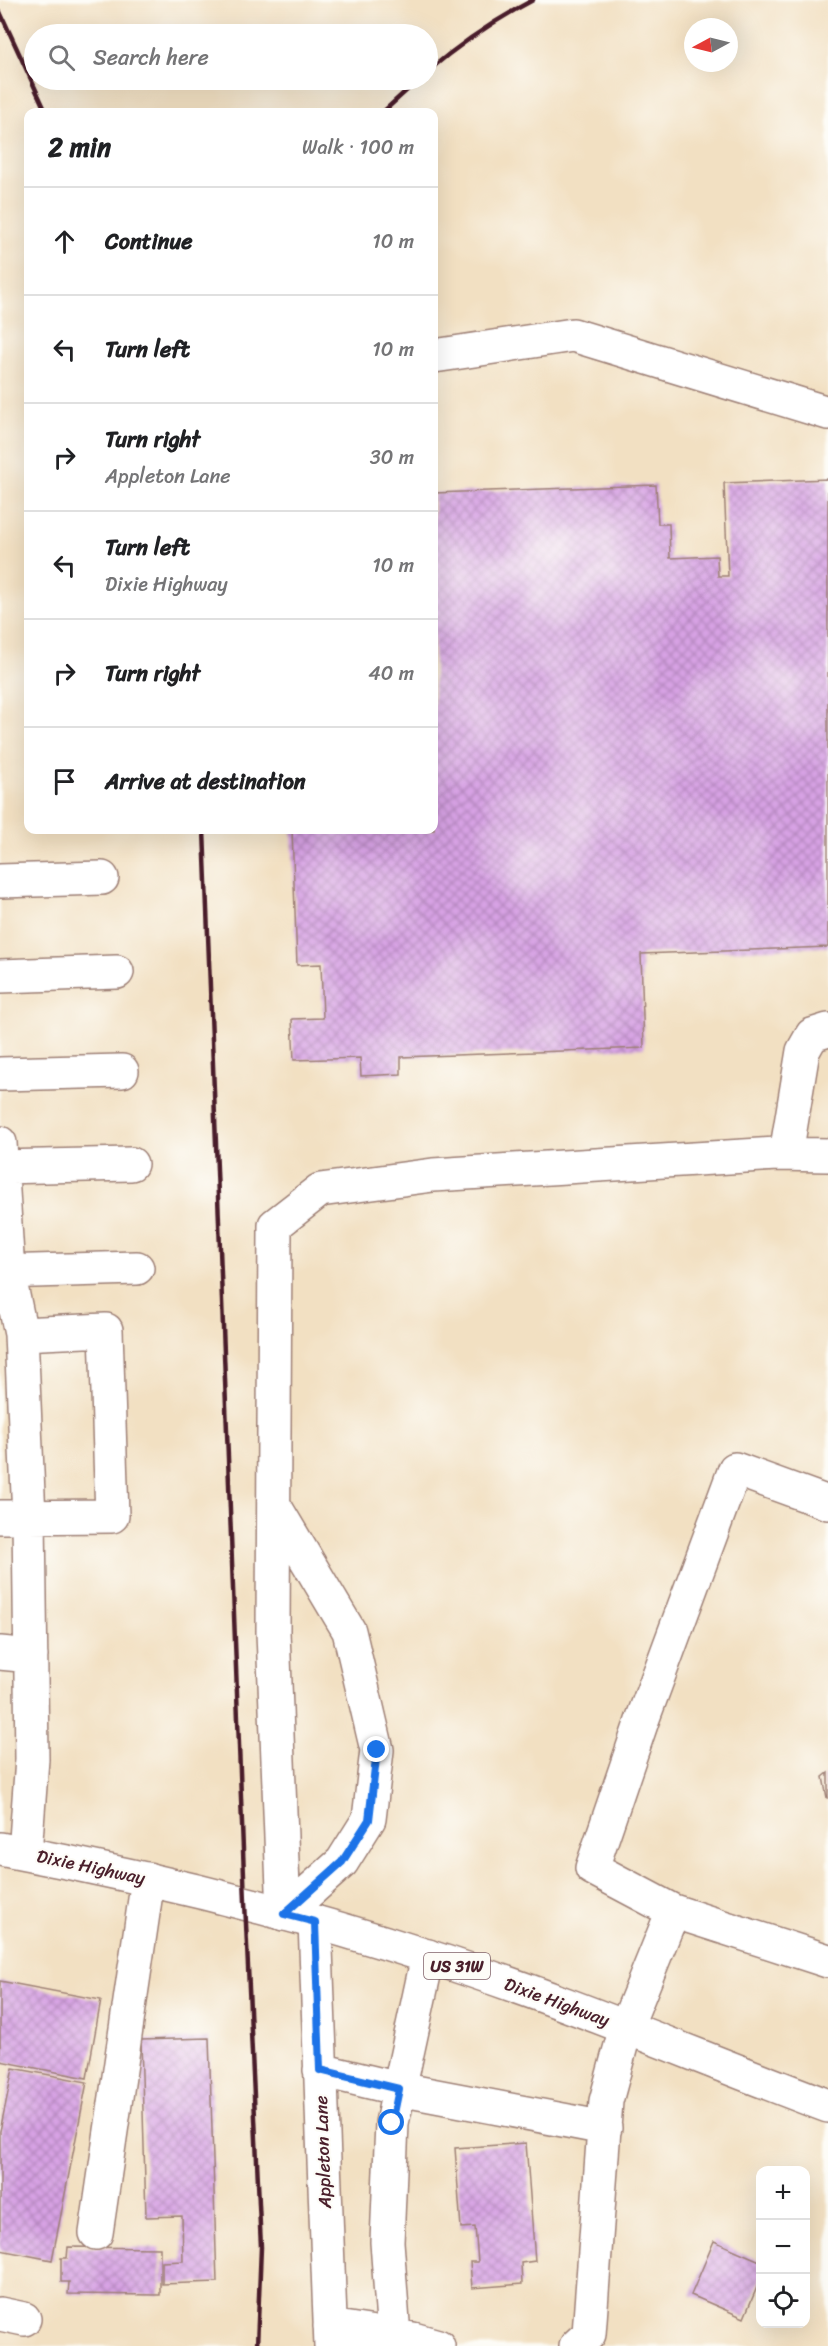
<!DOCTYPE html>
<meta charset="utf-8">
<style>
:root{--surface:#fff;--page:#f6f6f6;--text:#202124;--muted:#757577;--line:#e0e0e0}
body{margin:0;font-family:Sriracha,sans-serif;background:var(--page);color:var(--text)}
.controls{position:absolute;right:18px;bottom:18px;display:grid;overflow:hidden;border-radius:12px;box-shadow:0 6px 24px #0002}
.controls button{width:54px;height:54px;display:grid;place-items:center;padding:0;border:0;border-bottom:2px solid var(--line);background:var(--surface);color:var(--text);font:30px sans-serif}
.compass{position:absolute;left:684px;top:18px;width:54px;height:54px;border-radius:50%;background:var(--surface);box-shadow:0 6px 24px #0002;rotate:263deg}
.stop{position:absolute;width:18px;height:18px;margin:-14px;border:4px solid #1a73e8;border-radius:50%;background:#fff}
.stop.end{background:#1a73e8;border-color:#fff;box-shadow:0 2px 6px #0008}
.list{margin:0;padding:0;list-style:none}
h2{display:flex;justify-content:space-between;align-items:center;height:78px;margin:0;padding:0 24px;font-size:26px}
h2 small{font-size:20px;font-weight:400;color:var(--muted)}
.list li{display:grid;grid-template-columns:39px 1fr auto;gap:18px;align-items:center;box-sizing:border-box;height:108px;padding:0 24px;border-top:2px solid var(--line)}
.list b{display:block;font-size:22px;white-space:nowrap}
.list p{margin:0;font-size:20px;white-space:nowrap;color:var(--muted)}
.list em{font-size:20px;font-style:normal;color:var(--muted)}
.icon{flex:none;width:33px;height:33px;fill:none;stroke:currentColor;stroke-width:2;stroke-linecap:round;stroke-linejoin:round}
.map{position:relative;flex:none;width:828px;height:2346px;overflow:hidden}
.search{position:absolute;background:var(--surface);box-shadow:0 6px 24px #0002;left:24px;top:24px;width:414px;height:66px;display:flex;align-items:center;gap:15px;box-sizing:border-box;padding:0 21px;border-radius:33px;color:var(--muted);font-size:22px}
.panel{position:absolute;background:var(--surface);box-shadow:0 6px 24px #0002;left:24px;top:108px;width:414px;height:726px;border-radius:12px}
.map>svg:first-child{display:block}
.building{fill:url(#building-cross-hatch)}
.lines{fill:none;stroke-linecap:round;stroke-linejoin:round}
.minor-casing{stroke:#9e8076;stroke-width:36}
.major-casing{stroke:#9e8076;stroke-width:36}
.minor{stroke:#fff;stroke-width:33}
.major{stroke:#fff;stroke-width:33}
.rail{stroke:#4a1f2b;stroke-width:4.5}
.route{stroke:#1a73e8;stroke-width:8}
.labels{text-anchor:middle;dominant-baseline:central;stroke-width:4.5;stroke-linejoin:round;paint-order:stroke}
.shield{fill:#fdfcf7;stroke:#806168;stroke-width:1.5}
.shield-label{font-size:16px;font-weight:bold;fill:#4a1f2b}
.street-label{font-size:18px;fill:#4a1f2b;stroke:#fdfcf7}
</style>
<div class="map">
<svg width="828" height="2346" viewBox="0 0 828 2346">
<defs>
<pattern id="building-cross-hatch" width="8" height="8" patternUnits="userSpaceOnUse" patternTransform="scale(1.5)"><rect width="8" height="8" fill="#d7a2e4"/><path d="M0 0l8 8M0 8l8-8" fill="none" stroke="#b083b9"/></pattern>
</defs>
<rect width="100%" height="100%" fill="#fdfcf7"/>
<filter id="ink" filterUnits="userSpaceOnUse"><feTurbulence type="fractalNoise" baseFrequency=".0167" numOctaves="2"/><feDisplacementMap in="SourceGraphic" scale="12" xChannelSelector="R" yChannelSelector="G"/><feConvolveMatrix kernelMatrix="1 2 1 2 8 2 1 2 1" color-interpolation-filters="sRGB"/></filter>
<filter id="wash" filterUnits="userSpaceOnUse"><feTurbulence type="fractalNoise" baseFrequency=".008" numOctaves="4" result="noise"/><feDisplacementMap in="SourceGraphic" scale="24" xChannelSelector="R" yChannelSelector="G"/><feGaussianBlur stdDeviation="1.35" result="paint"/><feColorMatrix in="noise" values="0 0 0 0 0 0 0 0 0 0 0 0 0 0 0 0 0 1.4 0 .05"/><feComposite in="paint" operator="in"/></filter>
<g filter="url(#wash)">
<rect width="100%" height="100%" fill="#f2e0c2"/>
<g id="blocks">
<path class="building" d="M828,479V947L641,954L644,1048L401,1057V1074L361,1076L360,1058L294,1060L292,1019L323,1018L321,964L297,965L292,830H434V493L656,485L658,524H669L670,558L717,556L718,576H728L724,483Z
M828,1773V1798H827L823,1777Z
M0,1981L101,2000L87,2078L0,2061Z
M209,2038L217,2282L162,2284V2262L183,2261L182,2216L146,2217L141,2040Z
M13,2068L87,2082L52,2260L0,2250V2131Z
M526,2143L535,2261L521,2263L522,2284L472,2288L470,2262H478L475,2227L461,2228L455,2148Z
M714,2241L760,2261V2280L744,2318L691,2295Z
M68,2247L160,2248V2295L68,2294L69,2282H61V2258H67Z"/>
</g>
</g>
<g filter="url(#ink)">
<use href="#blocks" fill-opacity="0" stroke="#9e8076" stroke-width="1.5"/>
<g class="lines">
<g class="minor-casing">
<path id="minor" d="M434,356L573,335L828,413
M0,881L102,878
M0,976L117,972
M0,1074L122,1071
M0,1143L8,1272L21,1334L29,1517L32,1759L25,1853
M786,1154L803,1051L812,1035L828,1030
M0,1167L131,1164
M0,1272L137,1268
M828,1503L735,1469L643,1718L592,1868L673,1911L828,1961
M274,1505L349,1631L377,1750L369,1819L342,1862L284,1914
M0,1517L112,1516L106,1330L21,1334
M0,1653L31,1656
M284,1914L273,1632L275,1225L320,1190L433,1175L777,1154L828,1155
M315,1922L331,2346
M320,2070L399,2089L605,2128
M96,2233L148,1879
M0,2314L24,2319
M330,2326L413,2339L438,2346
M394,2336L387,2242L392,2123L428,1956
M576,2346L589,2334L606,2101L626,2027L673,1911"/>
</g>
<g class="major-casing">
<path id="major" d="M0,1849C145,1876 289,1911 430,1957C565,2000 695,2056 828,2106"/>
</g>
<use href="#minor" class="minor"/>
<use href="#major" class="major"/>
<path class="rail" d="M0,12L46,112
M428,71C461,43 495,20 533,0
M383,112L418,80
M204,830L245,1902L261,2247L257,2346"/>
</g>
</g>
<g class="lines" filter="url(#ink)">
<path class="route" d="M377,1750L369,1820L342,1862L284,1914L315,1922L320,2070L399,2089L392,2123"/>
</g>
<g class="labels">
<rect class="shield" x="424" y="1953" width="66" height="26" rx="4.5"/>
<g class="shield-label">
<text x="457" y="1966">US 31W</text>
</g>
<g class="street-label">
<text transform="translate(91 1867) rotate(12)">Dixie Highway</text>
<text transform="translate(557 2002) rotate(20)">Dixie Highway</text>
<text transform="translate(323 2152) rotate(-92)">Appleton Lane</text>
</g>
</g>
</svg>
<div class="controls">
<button>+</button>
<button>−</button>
<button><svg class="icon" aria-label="locate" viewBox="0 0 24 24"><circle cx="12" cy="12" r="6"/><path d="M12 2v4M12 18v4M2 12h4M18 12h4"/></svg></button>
</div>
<svg class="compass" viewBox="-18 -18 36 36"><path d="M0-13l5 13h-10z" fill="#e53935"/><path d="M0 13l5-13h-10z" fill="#757577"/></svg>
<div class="stop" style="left:392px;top:2123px"></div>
<div class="stop end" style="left:377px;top:1750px"></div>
<div class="search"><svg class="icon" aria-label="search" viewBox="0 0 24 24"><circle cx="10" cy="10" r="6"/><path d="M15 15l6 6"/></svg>Search here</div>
<section class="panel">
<h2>2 min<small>Walk · 100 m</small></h2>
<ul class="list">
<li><svg class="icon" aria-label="ahead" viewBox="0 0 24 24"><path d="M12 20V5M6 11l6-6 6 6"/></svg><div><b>Continue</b></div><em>10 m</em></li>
<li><svg class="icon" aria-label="left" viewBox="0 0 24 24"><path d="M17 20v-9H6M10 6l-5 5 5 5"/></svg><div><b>Turn left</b></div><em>10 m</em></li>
<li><svg class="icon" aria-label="right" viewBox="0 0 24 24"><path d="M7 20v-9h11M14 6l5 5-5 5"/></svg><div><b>Turn right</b><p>Appleton Lane</p></div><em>30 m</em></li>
<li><svg class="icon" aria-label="left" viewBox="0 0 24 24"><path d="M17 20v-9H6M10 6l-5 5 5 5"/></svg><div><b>Turn left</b><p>Dixie Highway</p></div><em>10 m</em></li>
<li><svg class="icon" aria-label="right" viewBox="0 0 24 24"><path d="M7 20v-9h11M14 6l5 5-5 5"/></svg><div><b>Turn right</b></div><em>40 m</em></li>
<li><svg class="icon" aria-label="arrive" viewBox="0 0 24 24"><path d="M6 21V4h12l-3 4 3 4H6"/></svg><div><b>Arrive at destination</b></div></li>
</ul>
</section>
</div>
